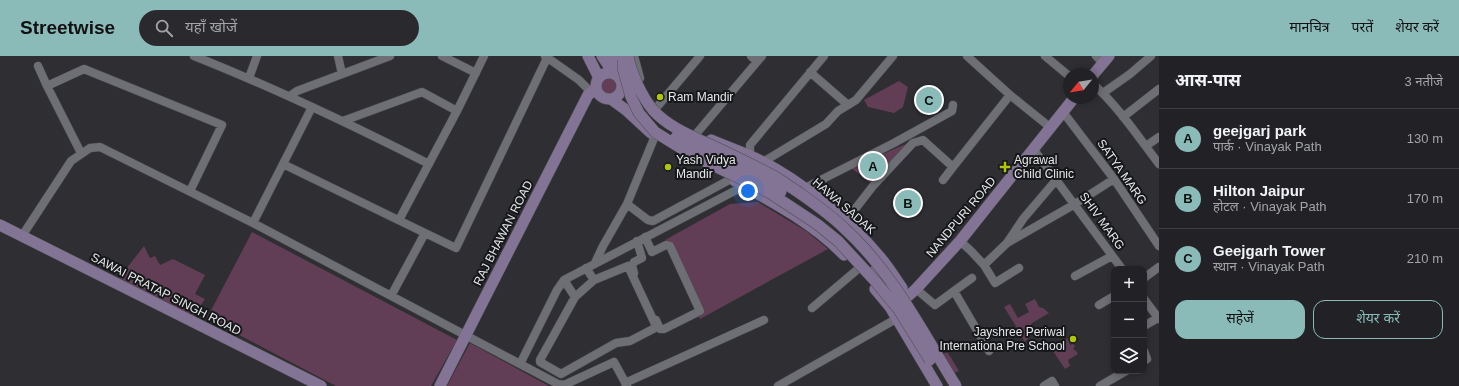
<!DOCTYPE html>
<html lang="hi">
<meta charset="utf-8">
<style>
:root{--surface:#222226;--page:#2a2a2e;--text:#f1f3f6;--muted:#a2a4a7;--line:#3f3f43;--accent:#8bbbb9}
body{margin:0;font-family:Helvetica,"Noto Sans Devanagari",sans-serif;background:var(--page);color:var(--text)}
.controls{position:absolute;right:12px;bottom:12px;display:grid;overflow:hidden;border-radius:8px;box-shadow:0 2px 6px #0003}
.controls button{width:36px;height:36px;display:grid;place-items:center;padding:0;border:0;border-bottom:1px solid var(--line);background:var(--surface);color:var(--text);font:20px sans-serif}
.compass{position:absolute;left:1063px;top:12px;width:36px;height:36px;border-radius:50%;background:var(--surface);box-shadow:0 2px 6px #0003;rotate:240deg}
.you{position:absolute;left:748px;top:135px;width:14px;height:14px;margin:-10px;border:3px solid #fff;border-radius:50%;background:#1a73e8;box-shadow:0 0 0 6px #1a73e833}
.badge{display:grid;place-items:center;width:26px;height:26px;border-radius:50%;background:var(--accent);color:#111;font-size:13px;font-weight:700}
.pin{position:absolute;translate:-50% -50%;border:2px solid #fff;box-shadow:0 1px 4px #0006}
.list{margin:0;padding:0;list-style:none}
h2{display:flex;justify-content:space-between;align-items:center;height:52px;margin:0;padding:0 16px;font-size:17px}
h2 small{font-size:13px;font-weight:400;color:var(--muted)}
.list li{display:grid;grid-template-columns:26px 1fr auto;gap:12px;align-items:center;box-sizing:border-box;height:60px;padding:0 16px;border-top:1px solid var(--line)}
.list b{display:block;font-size:15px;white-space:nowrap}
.list p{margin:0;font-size:13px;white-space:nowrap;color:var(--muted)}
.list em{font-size:13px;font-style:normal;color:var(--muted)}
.actions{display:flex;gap:8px;padding:12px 16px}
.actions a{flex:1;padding:9px 0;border:1px solid var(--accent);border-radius:12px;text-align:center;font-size:14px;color:var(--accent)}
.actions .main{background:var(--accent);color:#111}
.icon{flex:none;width:22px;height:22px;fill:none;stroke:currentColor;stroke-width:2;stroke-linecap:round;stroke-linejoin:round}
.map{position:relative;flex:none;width:1159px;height:330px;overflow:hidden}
header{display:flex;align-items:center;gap:24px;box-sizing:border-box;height:56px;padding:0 20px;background:var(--accent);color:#111}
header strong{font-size:19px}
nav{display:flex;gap:22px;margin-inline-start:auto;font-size:14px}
.search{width:280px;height:36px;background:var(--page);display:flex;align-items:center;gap:10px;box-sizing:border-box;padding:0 14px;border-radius:22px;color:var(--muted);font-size:15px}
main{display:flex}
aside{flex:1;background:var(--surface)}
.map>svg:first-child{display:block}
.green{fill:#623e56}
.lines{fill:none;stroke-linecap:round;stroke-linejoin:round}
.street-casing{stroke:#4c4d51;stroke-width:9}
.secondary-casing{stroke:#4c4d51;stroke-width:12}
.street{stroke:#6e6f74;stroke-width:8}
.secondary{stroke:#837394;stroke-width:11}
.secondary-bridge-casing{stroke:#4c4d51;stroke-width:12;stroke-linecap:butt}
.secondary-bridge{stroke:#837394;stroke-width:11}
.poi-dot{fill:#aec60c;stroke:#161719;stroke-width:1.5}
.labels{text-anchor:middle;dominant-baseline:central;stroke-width:4;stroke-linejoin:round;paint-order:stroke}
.poi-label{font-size:12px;fill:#e6e7ea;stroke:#161719;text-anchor:start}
.street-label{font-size:12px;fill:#e6e7ea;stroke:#161719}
</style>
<header>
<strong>Streetwise</strong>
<div class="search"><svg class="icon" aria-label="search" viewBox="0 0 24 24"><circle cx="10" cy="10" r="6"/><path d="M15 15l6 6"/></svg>यहाँ खोजें</div>
<nav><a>मानचित्र</a><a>परतें</a><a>शेयर करें</a></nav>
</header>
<main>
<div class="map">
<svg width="1159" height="330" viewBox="0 0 1159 330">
<rect width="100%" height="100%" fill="#2e2e33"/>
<path class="green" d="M601 30a9 9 0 1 1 18 0a9 9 0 1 1-18 0Z
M899,25L908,31L903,51L894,57L868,51L864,44Z
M908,87L872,128L851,112Z
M758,146L806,175L828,193L700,263L665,184L730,148Z
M252,176L457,284L431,330H336L207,262Z
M144,190L150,202L155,200L160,209L173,203L205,219L195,238L205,243L194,260L119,222Z
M1035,243L1039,251L1043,252L1049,257L1032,267L1027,276L1029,280L1027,284L1024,286L1022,280L1004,251L1010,248L1018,262L1029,256L1025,248Z
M1068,282L1070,289L1073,288L1075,290L1073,293L1076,295L1078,298L1068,304L1070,310L1065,313L1051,292Z
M470,287L549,330H447Z
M945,297H948L959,315L954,317L943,299Z"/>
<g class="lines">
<g class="street-casing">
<path id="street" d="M194,0C275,32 352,69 429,108
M338,0L342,18
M442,0L476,17
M545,0L579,24L591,36
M634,0L640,22
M751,0L757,6
M967,0L1010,39L1051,72
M1045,0L1069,20
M1096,0L1103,7
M38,10L47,30
M810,16L848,49L856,44L893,0
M249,22L257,0
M1093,28C1118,50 1139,82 1159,108
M1103,37L1130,18L1151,0
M290,40L297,35L390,0
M657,51L700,0
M1063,56L1114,123L1159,190
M1123,61L1159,33
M343,65L422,36L457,55
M696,78L762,0
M1146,90L1159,81
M1034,94L1122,213
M81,97L47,30L84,13L222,69L190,135
M750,100V89L824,0
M763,106L826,68L838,55L848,49
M283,108L425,177L391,240
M943,124L953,111
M805,132L894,87L952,55L953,49
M627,148L648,164L653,165L731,123
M399,164L457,55L484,0
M845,166L873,130L913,87L923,84L953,111L1010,39
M253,167L558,328L564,329L614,306L627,330
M425,177L456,192L547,2
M22,180L71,105L90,92L100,91L253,167L312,51
M645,181L652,196L666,189L670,190L700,255L664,273H660L656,264
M960,185L971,195L984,209L1007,187L1075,148L1114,123
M1007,187L1023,163L1057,123
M595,207L603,190L627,148L655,80
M984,209L995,227L1019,212
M634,217L632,210L634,206L642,202L637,185
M1075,220L1112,200
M1144,222L1159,211
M564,224L575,241L540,304V306L561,318L616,287L630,285L655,272L656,270L628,210L594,224L586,212
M916,233L935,249L954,235L989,295
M954,235L972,222
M575,241L594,224
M1144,243L1159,263
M1099,249L1114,240
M812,252L858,213
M1144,270L1158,262
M1144,295L1147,303L1144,305
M520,308L557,234L564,224L744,130
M625,327L764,264
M778,330L896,263
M1044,330L1052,325L1055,330
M1100,330L1126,315"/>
</g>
<g class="secondary-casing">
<path id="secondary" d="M588,0L599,22
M602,0L614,18
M614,0L623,22
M596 30a13 13 0 1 1 26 0a13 13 0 1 1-26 0Z
M1093,19L1109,0
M611,43L626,54L651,77
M711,84C727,91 745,97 761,105C801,125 851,166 879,200C888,210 895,222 902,232
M735,125C773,146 814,168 844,199
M0,169L321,330
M875,215L893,239
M875,233L890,251L937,330
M895,248L907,241L916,233L960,185L1074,42
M440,330L588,39L596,33"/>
</g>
<use href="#street" class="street"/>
<use href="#secondary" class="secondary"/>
<g class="secondary-bridge-casing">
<path id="secondary-bridge" d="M628,0C631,17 642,41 653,54C669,72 694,81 715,91C734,100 753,109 772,119C780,123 787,129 795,134C812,146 830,158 845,173C893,217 922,275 956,330
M623,4V12L631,41L639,57L655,76L692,99L770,137L817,168L838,185L876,226L899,254L930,304
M676,81L769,128L781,136"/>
</g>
<use href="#secondary-bridge" class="secondary-bridge"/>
</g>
<g class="poi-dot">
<circle cx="660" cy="41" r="4"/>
<circle cx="668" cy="111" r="4"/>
<path d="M1003 105h4v4h4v4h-4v4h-4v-4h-4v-4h4z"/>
<circle cx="1073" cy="283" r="4"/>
</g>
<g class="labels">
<g class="poi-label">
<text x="668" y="41">Ram Mandir</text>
<text x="676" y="104">Yash Vidya<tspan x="676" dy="14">Mandir</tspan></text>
<text x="1014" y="104">Agrawal<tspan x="1014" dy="14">Child Clinic</tspan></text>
<text x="1065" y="276" text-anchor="end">Jayshree Periwal<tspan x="1065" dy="14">Internationa Pre School</tspan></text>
</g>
<g class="street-label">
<text transform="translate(1122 116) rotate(55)">SATYA MARG</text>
<text transform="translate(844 150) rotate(41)">HAWA SADAK</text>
<text transform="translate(961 161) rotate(-50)">NANDPURI ROAD</text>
<text transform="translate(1102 165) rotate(54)">SHIV MARG</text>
<text transform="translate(503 177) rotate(-63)">RAJ BHAWAN ROAD</text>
<text transform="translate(166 238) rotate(27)">SAWAI PRATAP SINGH ROAD</text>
</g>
</g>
</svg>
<div class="controls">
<button>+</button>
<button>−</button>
<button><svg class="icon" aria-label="layers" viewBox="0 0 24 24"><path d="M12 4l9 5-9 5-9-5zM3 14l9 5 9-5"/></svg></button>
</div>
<svg class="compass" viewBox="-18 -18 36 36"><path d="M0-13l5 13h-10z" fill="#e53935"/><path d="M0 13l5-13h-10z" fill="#a2a4a7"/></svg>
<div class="you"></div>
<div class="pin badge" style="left:873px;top:110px">A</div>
<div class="pin badge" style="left:908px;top:147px">B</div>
<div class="pin badge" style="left:929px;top:44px">C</div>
</div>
<aside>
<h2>आस-पास<small>3 नतीजे</small></h2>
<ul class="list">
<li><span class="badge">A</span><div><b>geejgarj park</b><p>पार्क · Vinayak Path</p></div><em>130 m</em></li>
<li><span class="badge">B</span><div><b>Hilton Jaipur</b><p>होटल · Vinayak Path</p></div><em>170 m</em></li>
<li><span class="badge">C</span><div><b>Geejgarh Tower</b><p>स्थान · Vinayak Path</p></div><em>210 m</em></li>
</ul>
<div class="actions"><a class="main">सहेजें</a><a>शेयर करें</a></div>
</aside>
</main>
